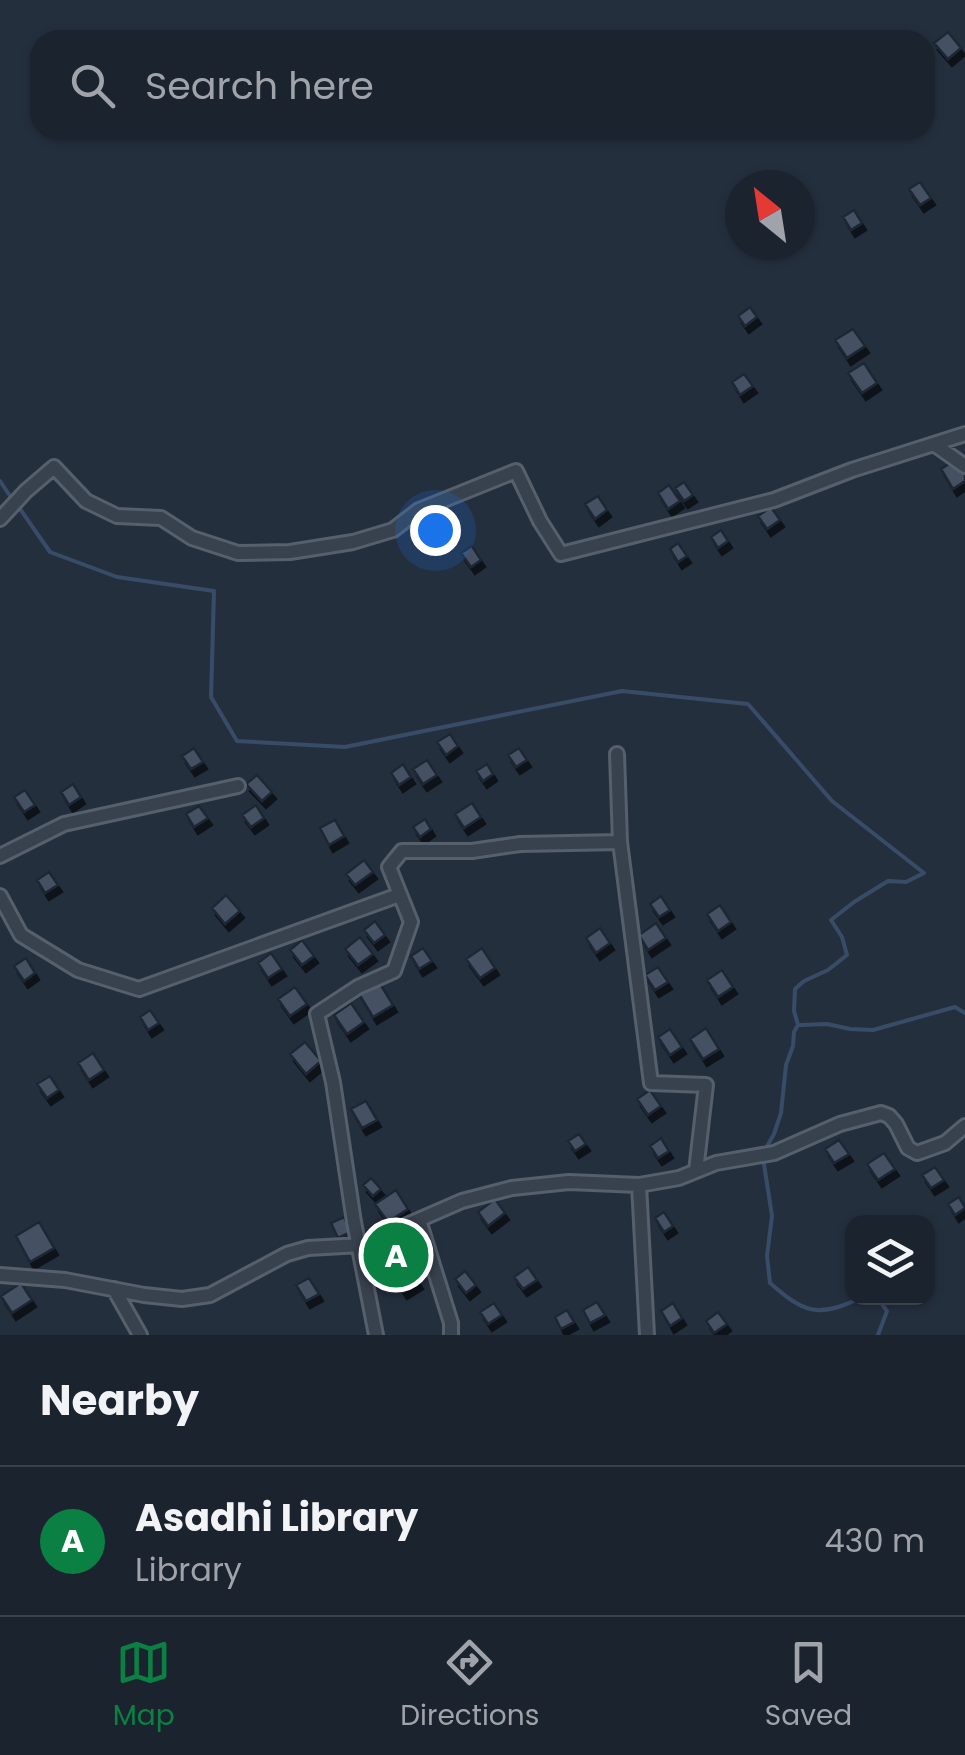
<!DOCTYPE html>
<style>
:root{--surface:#1b232e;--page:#242b36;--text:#f1f3f6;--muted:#a0a4aa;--line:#39404a;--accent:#0b8043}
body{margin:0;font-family:Poppins,sans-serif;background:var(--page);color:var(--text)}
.controls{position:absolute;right:30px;bottom:30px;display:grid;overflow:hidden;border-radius:20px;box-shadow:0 2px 8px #0004}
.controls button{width:90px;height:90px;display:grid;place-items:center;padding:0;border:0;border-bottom:2px solid var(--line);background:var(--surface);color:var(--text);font:50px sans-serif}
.compass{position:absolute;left:725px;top:170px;width:90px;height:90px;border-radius:50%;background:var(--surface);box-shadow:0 2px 8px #0004;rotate:330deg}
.you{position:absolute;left:435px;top:530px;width:35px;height:35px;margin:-25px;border:8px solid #fff;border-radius:50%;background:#1a73e8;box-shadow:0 0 0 15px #1a73e833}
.badge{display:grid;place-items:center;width:65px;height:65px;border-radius:50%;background:var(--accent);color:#fff;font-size:32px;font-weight:700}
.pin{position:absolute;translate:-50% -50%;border:5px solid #fff;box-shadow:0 2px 10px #0006}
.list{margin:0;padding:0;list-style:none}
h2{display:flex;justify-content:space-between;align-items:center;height:130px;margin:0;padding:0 40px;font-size:42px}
h2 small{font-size:32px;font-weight:400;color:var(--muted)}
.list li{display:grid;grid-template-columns:65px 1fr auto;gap:30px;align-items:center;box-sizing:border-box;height:150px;padding:0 40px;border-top:2px solid var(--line)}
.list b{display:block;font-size:38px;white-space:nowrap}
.list p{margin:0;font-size:32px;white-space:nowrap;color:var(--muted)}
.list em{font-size:32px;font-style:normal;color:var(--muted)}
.icon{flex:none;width:55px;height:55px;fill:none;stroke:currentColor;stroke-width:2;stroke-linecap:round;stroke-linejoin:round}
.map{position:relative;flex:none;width:965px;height:1335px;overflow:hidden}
.search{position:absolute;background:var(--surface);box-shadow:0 2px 8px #0004;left:30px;right:30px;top:30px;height:110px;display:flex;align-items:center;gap:25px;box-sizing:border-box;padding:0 35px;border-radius:30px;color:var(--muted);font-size:38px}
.sheet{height:280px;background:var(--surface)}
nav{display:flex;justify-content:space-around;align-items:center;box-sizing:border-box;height:140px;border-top:2px solid var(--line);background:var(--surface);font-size:28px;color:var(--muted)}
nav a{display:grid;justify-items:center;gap:5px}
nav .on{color:var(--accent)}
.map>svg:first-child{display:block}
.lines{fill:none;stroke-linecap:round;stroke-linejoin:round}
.stream{stroke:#394c67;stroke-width:4}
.building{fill:#455162;stroke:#1f2835;stroke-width:2.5;filter:url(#shadow)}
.minor-casing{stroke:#565f6c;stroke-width:18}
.minor{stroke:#38414e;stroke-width:12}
</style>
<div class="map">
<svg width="965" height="1335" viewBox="0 0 965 1335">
<defs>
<filter id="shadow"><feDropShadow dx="4" dy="7" stdDeviation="0" flood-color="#0009"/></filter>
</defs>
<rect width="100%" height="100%" fill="#242f3e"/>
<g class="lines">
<path class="stream" d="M0,481L12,499
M18,506L50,552L117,577L214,591L211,697L237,741L345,747L622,691L748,704L832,801L924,873L906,882L888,881L854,902L831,920L842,937L847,955L828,970L804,981L795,989L794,1011L798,1025L794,1032L793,1046L786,1065L781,1113L774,1134L766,1148
M800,1025L827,1024L850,1029L873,1030L955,1007L965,1013
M764,1164L772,1216L767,1256L770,1283C803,1312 818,1319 860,1298
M870,1298L879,1300L887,1311L878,1335"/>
</g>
<path class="building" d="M948,32L961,48L948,59L934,43Z
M920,182L931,198L920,205L909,189Z
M854,210L862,223L851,230L843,217Z
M750,307L757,317L745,326L738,316Z
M853,329L865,346L847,358L835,340Z
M864,363L877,383L862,393L848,373Z
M744,374L753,386L740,395L732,382Z
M965,454V481L953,489L941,469Z
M684,482L693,495L684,501L675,488Z
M669,485L680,501L668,509L658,493Z
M598,496L607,510L595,519L585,504Z
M771,507L780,520L767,529L758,516Z
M721,530L728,541L718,548L711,537Z
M678,543L687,556L678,562L670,549Z
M472,546L481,560L471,567L461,553Z
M450,734L458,746L446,755L437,742Z
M194,748L203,762L191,769L182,756Z
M519,748L527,760L516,767L508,755Z
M427,760L437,775L423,784L413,769Z
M403,764L411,777L399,785L391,773Z
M487,764L493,774L483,781L476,771Z
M257,775L272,792L262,801L246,784Z
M73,784L81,797L69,805L61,792Z
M25,790L35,805L24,812L14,797Z
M472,803L481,817L464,828L455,814Z
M256,805L264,818L251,827L242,815Z
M199,806L208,818L194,827L186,814Z
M425,819L431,829L420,837L413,827Z
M335,820L344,836L329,845L320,828Z
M364,860L373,872L355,885L346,874Z
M49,872L58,885L45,893L37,880Z
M226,895L240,911L225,924L212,908Z
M661,896L670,910L659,917L650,904Z
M720,905L731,922L718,931L707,914Z
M375,921L385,935L374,943L364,930Z
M656,923L666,938L648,950L639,935Z
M600,928L610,943L596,953L586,938Z
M360,937L373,954L358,965L345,949Z
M302,940L314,956L302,965L290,950Z
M423,948L432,961L419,969L411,956Z
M482,948L495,968L480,978L466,959Z
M271,953L282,969L268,978L258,963Z
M26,958L35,973L24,981L14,966Z
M658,967L668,982L655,990L645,975Z
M722,970L733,987L718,997L707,980Z
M379,982L393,1005L373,1017L359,994Z
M295,987L307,1004L290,1016L278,999Z
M351,1003L364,1022L347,1034L334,1015Z
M150,1010L159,1023L148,1030L140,1017Z
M706,1028L719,1049L703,1059L690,1039Z
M670,1029L682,1047L670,1055L658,1037Z
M305,1042L321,1061L306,1074L290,1054Z
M93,1053L104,1070L89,1080L78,1063Z
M50,1076L59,1090L47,1098L37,1084Z
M650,1090L661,1106L648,1115L637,1099Z
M366,1101L377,1120L362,1128L351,1109Z
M579,1134L586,1144L575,1151L568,1141Z
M661,1138L669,1151L658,1158L650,1146Z
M839,1140L849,1154L834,1163L825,1149Z
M884,1153L895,1169L878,1180L867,1164Z
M935,1167L944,1180L931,1188L922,1175Z
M371,1178L381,1189L373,1196L363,1185Z
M396,1190L408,1209L388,1222L375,1204Z
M959,1197L965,1208L955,1215L948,1204Z
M495,1199L505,1213L488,1226L478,1212Z
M664,1212L673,1226L664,1232L655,1218Z
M344,1217L351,1232L338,1238L331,1223Z
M39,1222L54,1248L30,1262L16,1236Z
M405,1234L414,1248L396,1259L387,1245Z
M528,1267L537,1280L523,1289L514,1277Z
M411,1270L419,1282L403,1292L395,1280Z
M465,1271L476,1285L466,1293L455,1279Z
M309,1278L319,1294L306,1301L296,1285Z
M21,1283L32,1300L12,1313L1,1296Z
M597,1302L605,1315L590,1323L583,1310Z
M494,1303L502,1315L488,1324L480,1312Z
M673,1303L682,1318L670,1326L661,1311Z
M567,1310L574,1322L561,1329L555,1317Z
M718,1312L727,1324L714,1333L706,1321Z"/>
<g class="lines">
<g class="minor-casing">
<path id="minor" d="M934,444L965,466
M0,519L26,491L54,467L86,501L117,516L161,518L192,538L238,553L290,552L353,542L393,530L419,510L516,471L540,521L561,554L774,500L852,470L965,434
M620,842L651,1083L706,1085L696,1171
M0,856L64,824L238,786
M0,896L21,935L78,970L139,989L399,895
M639,1185L647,1335
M419,1220L451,1323V1335
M0,1275L65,1280L144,1295L182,1299L210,1295L287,1254L308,1248L361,1245L462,1201L512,1188L569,1182L639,1185L679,1178L716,1163L774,1153L840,1124L881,1113L889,1116L896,1124L908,1148L917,1153L945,1143L965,1126
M114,1289L140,1335
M376,1335L354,1222L333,1082L317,1014L358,987L394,971L411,922L389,867L402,851H472L520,844L620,842L617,754"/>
</g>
<use href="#minor" class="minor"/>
</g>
</svg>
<div class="controls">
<button><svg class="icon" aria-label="layers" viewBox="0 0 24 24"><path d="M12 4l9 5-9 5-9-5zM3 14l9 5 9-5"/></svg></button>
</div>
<svg class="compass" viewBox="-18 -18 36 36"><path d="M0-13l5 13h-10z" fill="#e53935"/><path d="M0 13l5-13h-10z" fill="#a0a4aa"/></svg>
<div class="you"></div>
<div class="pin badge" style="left:396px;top:1255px">A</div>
<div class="search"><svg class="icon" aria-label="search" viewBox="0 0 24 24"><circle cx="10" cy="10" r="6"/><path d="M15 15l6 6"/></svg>Search here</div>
</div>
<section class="sheet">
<h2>Nearby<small></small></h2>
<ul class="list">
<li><span class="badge">A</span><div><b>Asadhi Library</b><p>Library</p></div><em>430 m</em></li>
</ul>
</section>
<nav>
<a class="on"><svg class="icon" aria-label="map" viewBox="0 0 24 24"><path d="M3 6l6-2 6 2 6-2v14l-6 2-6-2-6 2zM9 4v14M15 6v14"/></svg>Map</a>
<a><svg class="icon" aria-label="directions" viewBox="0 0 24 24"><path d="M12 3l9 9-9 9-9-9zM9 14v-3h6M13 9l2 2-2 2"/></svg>Directions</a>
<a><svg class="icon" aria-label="saved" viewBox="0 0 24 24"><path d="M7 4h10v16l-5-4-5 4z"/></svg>Saved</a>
</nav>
